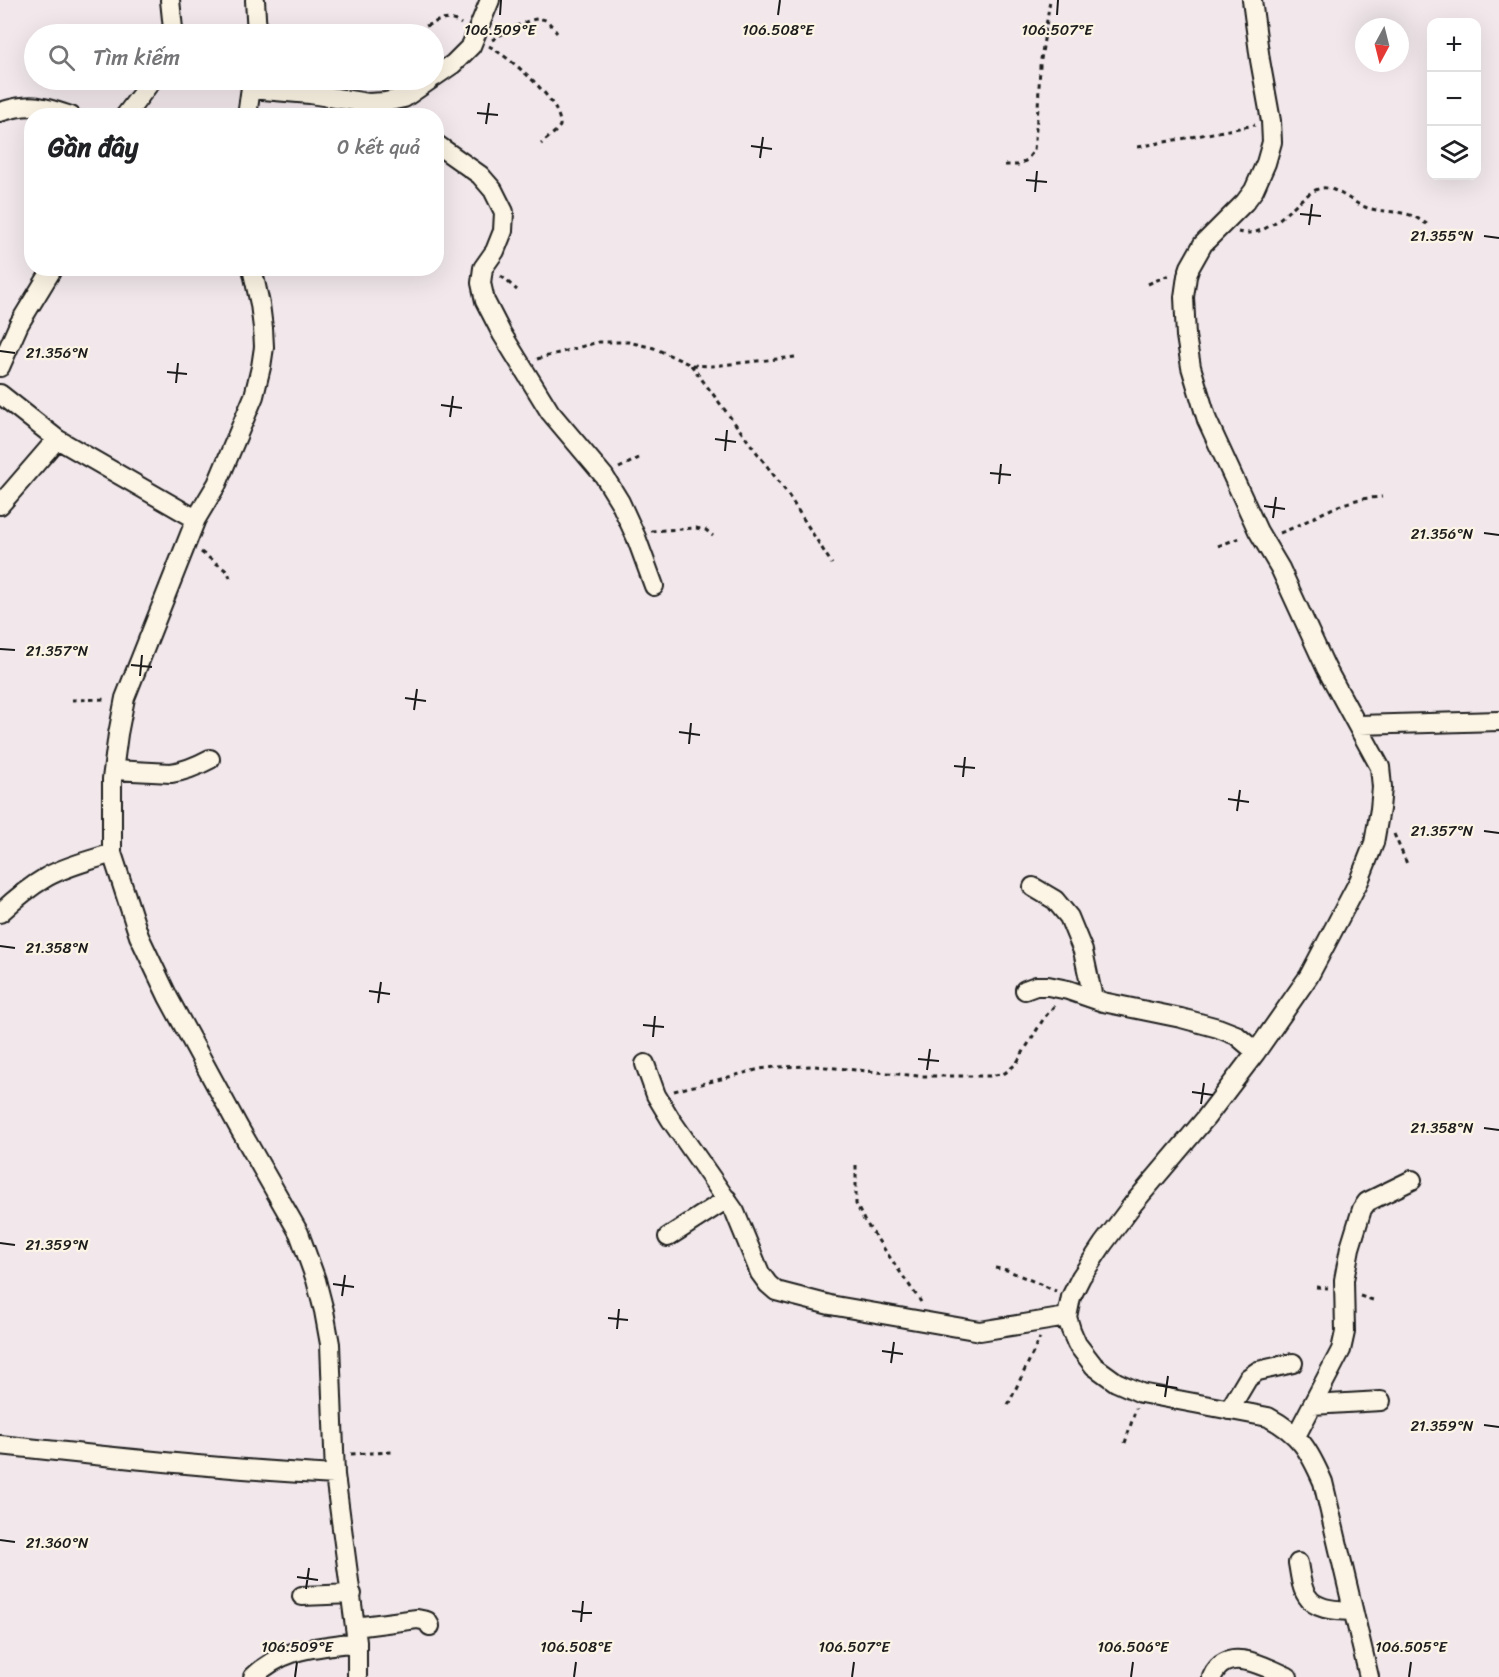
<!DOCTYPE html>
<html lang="vi">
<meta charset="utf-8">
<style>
:root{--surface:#fff;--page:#f6f6f6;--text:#202124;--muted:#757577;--line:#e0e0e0}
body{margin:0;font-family:Sriracha,sans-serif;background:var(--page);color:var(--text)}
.controls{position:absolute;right:18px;top:18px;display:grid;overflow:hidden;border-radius:12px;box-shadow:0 6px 24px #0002}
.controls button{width:54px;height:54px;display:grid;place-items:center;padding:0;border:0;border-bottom:2px solid var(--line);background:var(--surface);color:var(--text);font:30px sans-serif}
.compass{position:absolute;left:1355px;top:18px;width:54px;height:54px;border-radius:50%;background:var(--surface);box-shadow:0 6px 24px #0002;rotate:187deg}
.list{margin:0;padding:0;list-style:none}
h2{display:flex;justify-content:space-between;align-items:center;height:78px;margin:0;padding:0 24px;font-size:26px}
h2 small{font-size:20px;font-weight:400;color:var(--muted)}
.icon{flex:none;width:33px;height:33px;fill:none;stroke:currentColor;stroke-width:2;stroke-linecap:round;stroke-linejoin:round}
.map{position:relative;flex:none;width:1499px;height:1677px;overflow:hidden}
.search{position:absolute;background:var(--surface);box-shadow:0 6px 24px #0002;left:24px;top:24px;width:420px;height:66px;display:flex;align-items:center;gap:15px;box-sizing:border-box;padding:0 21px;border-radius:33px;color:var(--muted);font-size:22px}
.panel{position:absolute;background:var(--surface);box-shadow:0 6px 24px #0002;left:24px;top:108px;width:420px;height:168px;border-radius:24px}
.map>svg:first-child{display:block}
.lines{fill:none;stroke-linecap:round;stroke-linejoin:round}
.minor-casing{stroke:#1c1c1c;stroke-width:22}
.path{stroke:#1c1c1c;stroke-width:3;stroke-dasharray:4.5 4.5;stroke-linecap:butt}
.minor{stroke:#fcf5e5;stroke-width:18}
.ticks{fill:none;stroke:#1c1c1c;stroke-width:2}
.ticks-label{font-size:15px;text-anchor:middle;fill:#1c1c1c;stroke:#fcf5e5;stroke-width:4.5;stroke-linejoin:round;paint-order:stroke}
</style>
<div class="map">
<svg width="1499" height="1677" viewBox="0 0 1499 1677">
<rect width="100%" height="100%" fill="#f2e8ec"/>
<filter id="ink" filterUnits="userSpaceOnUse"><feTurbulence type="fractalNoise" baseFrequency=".0167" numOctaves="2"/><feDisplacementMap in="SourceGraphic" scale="12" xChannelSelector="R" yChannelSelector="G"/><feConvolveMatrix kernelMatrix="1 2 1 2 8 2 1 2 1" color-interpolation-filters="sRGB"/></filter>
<g filter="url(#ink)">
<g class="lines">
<g class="minor-casing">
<path id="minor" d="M170,0L173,29L172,34
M255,0L257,34
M1252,0L1260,60L1271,121L1272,142L1266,163L1254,190L1245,202L1203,244L1190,267L1187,276L1184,297L1186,336L1191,367L1207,420L1258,531L1280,568L1326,668L1380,767L1382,787L1380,809L1374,843L1359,881L1309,976L1256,1052L1205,1119L1133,1204L1103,1244L1081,1277L1071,1297L1067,1317L1071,1330L1077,1344L1094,1366L1116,1382L1141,1393L1268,1417C1300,1434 1309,1450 1323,1482L1369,1677
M434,77L453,64L471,46L490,0
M251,89L310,94L368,103L385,102L404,98L430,80
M0,112C31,102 41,106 71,116
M125,116L152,80
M247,116L252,80
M436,144L480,175L493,190L504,212L503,231L495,251L483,268L481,283L485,301L502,334L550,412L604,476L620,502L636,537L654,586
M252,268L260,304L263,328L264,347L261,367L254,396L217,484L196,519L125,698L118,734L112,779V853L139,936L168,997L238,1126L299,1233L316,1280L324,1311L330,1344L335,1475L357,1642V1677
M0,367L19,324L53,268
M0,394L57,439
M0,505L57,439L196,519
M1358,725L1499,721
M114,770L171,773C186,771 197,766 210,759
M1033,887L1055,900L1069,917L1083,951L1093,998
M0,913C14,900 28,888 45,878C65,866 90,861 112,853
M1025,990L1036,986H1048L1068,990L1103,1002L1181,1018L1218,1028L1236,1035L1256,1052
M645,1064L656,1095L671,1120L735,1212L760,1273L768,1284L776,1291L830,1305L980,1331L1067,1317
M668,1237L727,1199
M1312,1405L1381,1401
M1229,1410L1248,1378L1258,1371L1293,1363
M1296,1436L1341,1350L1345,1332L1344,1280L1350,1248L1362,1209L1367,1202L1412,1180
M0,1445C111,1457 223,1469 335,1475
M1298,1563C1300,1573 1301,1588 1307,1596C1316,1611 1338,1610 1353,1611
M302,1596L352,1594
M355,1627L417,1619L427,1621L430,1626
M253,1677C286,1646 316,1648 357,1642
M1212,1677C1226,1644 1266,1667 1288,1677"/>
</g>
<path class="path" d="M418,30C432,24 446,13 461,24
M492,40C503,34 535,12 547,21C551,24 554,29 557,33
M489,46C510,58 562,100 560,126L555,132L541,144
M1138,147L1255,125
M1005,165H1018L1027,160L1034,150L1038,108L1040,66L1050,0
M1238,232C1265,238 1283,215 1302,199C1308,195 1314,189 1322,188C1335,186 1353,203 1365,207C1380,213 1401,210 1415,217C1419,219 1423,222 1427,224
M501,276L517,290
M1148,284L1169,275
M537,359L598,342H628L654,348L691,365L712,366L795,357
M691,365L785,490L832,564
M619,468L639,458
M651,531L696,528L706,530L713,536
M1280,533C1305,524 1327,508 1353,501C1362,498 1372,498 1382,497
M1218,546L1242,537
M201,552L228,572L230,578
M72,700L108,699
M1394,834L1408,866
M674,1091L760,1069L775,1067L815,1066L919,1076H990L1005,1073L1016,1064L1044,1018L1055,1005
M856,1165V1204L864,1220L921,1302
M995,1268L1007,1270L1056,1291
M1316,1287L1328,1288
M1360,1296L1376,1301
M1008,1405L1040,1338
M1125,1443L1136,1408
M351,1454L392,1452"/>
<use href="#minor" class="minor"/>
</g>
</g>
<path class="ticks" d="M500,15L501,0M778,15L780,0M1057,15L1058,0M477,113L498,115M486,124L489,103M751,146L772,149M760,158L763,137M1026,180L1047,182M1035,192L1037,171M1300,214L1321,216M1309,225L1312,204M1484,236L1499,238M0,351L15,353M167,372L187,374M176,383L178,363M441,405L462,408M450,417L453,396M715,439L736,442M725,451L727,430M990,473L1011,475M999,484L1001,464M1264,506L1285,509M1273,518L1276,497M1484,533L1499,535M0,649L15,650M131,665L152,667M140,676L142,655M405,698L426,701M414,710L417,689M679,732L700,735M689,744L691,723M954,766L975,768M963,777L965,757M1228,799L1249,802M1237,811L1240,790M1484,831L1499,833M0,946L15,948M369,991L390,994M378,1003L381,982M643,1025L664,1027M653,1037L655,1016M918,1059L939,1061M927,1070L930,1049M1192,1092L1213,1095M1201,1104L1204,1083M1484,1128L1499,1130M0,1243L15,1245M333,1284L354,1287M342,1296L345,1275M608,1318L628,1320M617,1329L619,1309M882,1351L903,1354M891,1363L894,1342M1156,1385L1177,1388M1165,1397L1168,1376M1484,1425L1499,1427M0,1540L15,1542M297,1577L318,1580M306,1589L309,1568M572,1611L592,1613M581,1622L583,1601M295,1677L297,1662M574,1677L576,1662M852,1677L854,1662M1131,1677L1133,1662M1409,1677L1411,1662"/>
<g class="ticks-label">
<text x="500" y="35">106.509°E</text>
<text x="778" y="35">106.508°E</text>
<text x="1057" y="35">106.507°E</text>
<text x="1442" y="241">21.355°N</text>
<text x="57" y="358">21.356°N</text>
<text x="1442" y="539">21.356°N</text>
<text x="57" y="656">21.357°N</text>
<text x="1442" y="836">21.357°N</text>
<text x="57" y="953">21.358°N</text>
<text x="1442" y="1133">21.358°N</text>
<text x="57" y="1250">21.359°N</text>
<text x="1442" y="1431">21.359°N</text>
<text x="57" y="1548">21.360°N</text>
<text x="297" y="1652">106.509°E</text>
<text x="576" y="1652">106.508°E</text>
<text x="854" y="1652">106.507°E</text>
<text x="1133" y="1652">106.506°E</text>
<text x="1411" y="1652">106.505°E</text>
</g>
</svg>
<div class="controls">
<button>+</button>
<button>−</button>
<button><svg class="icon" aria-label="layers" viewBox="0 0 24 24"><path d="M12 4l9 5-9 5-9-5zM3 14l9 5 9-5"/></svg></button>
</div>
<svg class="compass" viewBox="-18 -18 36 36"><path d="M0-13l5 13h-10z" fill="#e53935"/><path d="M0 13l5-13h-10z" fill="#757577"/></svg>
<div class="search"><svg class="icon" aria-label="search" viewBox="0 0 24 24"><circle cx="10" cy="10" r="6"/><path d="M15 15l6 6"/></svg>Tìm kiếm</div>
<section class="panel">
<h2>Gần đây<small>0 kết quả</small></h2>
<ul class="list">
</ul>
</section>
</div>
